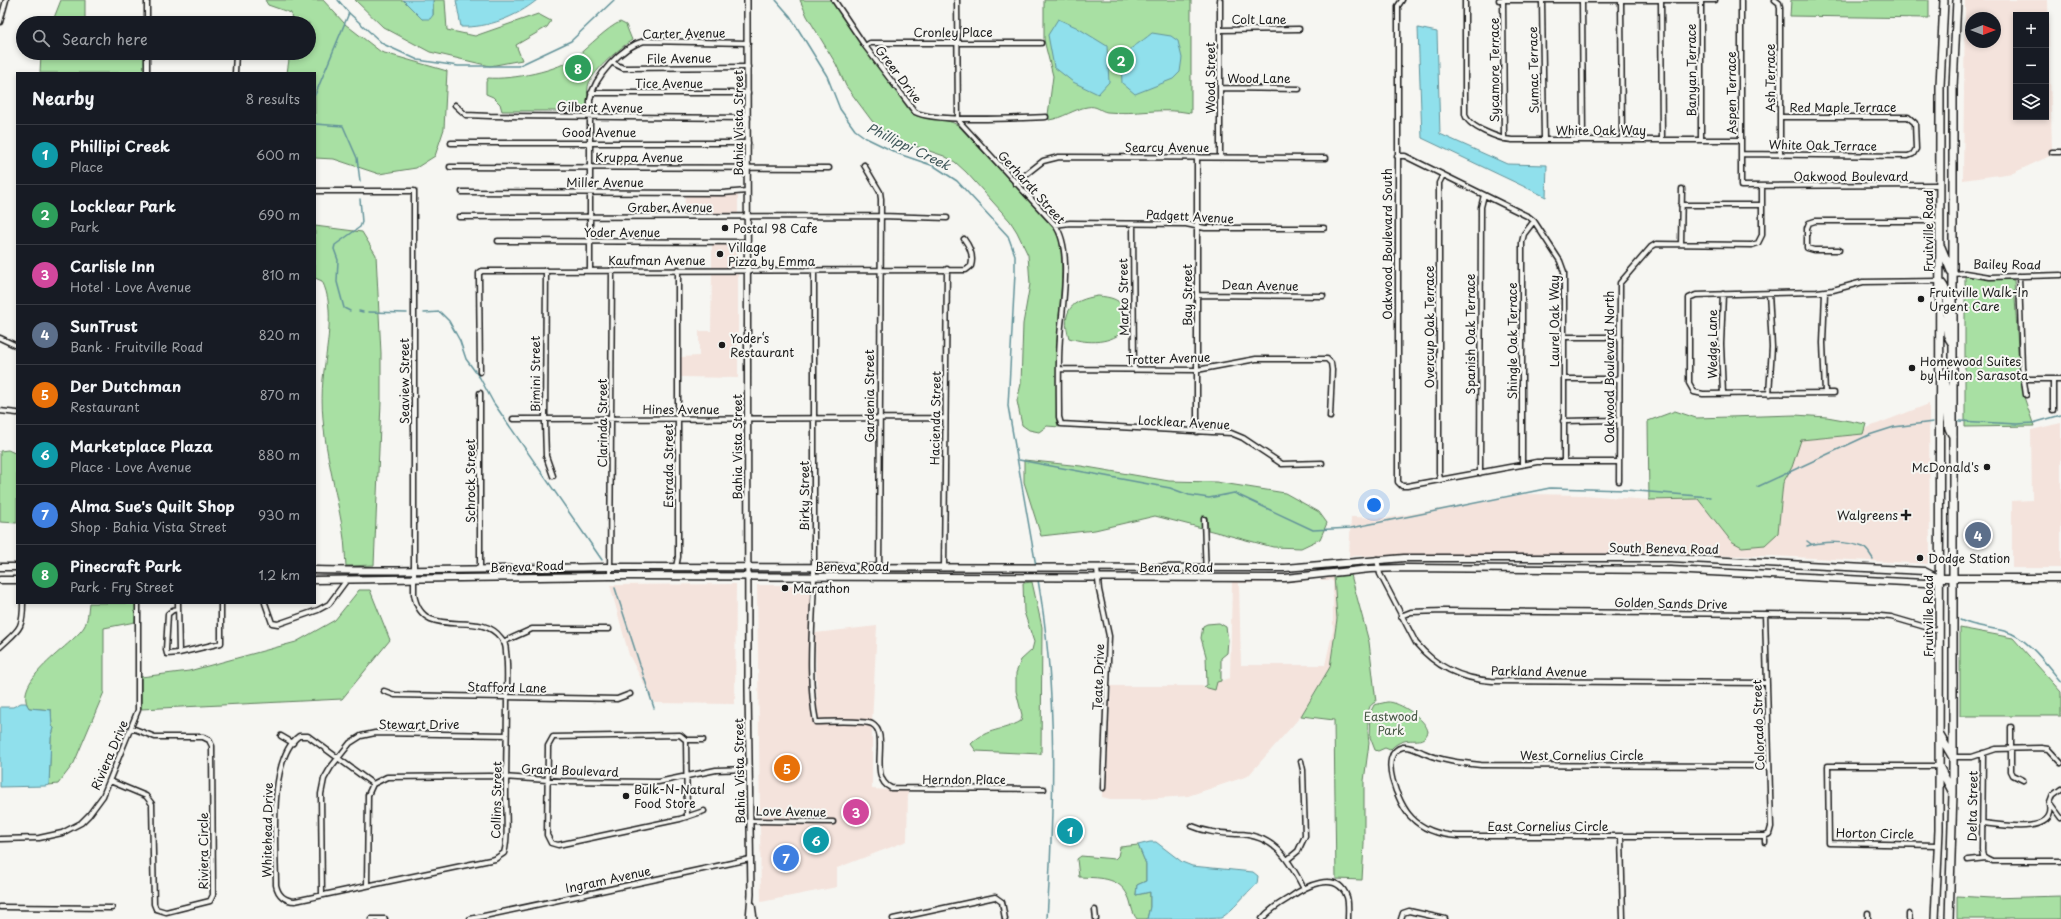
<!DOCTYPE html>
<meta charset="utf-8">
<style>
:root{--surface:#171b24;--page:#20242c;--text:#f1f3f6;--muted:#9ea1a6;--line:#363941;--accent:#919294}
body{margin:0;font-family:"Playpen Sans",sans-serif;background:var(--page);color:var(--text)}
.controls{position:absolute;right:12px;top:12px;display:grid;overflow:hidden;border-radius:0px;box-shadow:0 2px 6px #0003}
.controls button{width:36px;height:36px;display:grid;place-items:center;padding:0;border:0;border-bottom:1px solid var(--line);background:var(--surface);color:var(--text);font:20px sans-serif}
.compass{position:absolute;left:1965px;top:12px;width:36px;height:36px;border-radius:50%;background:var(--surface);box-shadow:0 2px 6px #0003;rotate:90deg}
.you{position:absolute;left:1374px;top:505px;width:14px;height:14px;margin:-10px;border:3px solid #fff;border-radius:50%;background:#1a73e8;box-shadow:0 0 0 6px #1a73e833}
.badge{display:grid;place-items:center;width:26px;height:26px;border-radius:50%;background:var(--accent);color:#fff;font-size:13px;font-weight:700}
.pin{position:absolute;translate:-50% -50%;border:2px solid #fff;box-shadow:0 1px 4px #0006}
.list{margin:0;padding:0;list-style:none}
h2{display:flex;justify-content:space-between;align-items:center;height:52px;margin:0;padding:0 16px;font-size:17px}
h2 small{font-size:13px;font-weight:400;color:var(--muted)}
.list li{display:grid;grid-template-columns:26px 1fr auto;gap:12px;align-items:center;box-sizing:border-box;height:60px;padding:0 16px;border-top:1px solid var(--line)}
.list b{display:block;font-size:15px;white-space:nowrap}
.list p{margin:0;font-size:13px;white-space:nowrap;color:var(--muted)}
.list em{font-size:13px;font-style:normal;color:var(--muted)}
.icon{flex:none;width:22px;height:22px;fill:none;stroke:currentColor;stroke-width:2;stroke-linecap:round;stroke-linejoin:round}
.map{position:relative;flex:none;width:2061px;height:919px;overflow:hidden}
.search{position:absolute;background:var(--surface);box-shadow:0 2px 6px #0003;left:16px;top:16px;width:300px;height:44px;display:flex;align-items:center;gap:10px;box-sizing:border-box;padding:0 14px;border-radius:22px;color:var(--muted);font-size:15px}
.panel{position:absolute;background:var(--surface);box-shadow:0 2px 6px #0003;left:16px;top:72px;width:300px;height:532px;border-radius:0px}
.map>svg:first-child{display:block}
.built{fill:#f4e3dc;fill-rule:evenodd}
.green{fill:#a8e0a3;stroke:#627e60}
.water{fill:#90e0ec;stroke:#629299}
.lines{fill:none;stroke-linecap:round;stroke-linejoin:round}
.stream{stroke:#629299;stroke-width:1.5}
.minor-casing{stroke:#1c1c1c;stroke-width:7}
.tertiary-casing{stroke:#1c1c1c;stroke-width:8}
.secondary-casing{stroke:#1c1c1c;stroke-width:9}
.primary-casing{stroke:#1c1c1c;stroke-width:10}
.minor{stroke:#f6f6f2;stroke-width:4}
.tertiary{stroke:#f6f6f2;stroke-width:5}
.secondary{stroke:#f6f6f2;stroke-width:6}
.primary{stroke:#f6f6f2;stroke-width:7}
.poi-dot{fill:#1c1c1c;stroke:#f6f6f2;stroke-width:1.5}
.labels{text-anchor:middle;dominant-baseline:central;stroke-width:4;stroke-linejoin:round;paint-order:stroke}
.street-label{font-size:12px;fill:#1c1c1c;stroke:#f6f6f2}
.poi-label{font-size:12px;fill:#1c1c1c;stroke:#f6f6f2;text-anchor:start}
.park-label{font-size:12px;fill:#465744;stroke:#f6f6f2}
.water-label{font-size:13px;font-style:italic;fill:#3f575a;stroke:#f6f6f2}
</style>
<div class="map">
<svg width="2061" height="919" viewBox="0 0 2061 919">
<rect width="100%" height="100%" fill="#f6f6f2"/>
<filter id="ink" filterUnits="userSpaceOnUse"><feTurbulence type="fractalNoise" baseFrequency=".025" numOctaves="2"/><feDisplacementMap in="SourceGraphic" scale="8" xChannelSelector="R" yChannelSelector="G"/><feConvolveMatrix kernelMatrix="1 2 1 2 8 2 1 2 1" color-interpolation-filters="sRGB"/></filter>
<g filter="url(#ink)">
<path class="built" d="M1965,0H2048L2052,150H2049V155H2052L2013,173L1963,180ZM2016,15H2046V117H2016ZM1971,18H1995V42H1971Z
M738,194V215H684L685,195Z
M712,245H738V267H712Z
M712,272L738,273V378L681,377V357L699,356V331H711Z
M1929,404L1930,564L1772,556L1508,554L1349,556L1351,517L1388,518L1526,494L1584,495L1649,500L1698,499L1731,541L1778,533L1783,483L1792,467L1801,440L1863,434L1864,429Z
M2061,423V568H2012V501L2032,500L2031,430Z
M1334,576L1337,619L1330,667L1301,716L1248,776L1188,796L1143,799H1110L1102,797V790H1106L1111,686H1202L1215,690L1217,682L1230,678L1232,581H1310L1239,583L1241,665H1325L1333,630V582L1331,580H1319Z
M736,584L735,704L654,703L629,655L610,585Z
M757,585H811L809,624L811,707L814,725L819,723L817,707L815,633L877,626L872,723V789L908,791L907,841L837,868V887L761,902L760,823L835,825L836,820L822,818H760Z"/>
<path class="green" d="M61,0H85V23H52Z
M265,0H323L345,24L381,52L447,71L444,129L435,156L416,168L379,174L334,159L315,158V73H287L290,53H309V23H292L291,13L268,5Z
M355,0H403L422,19L433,15V0H445L447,30L475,36L538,14L551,21L547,27L516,45L522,60L490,66L430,52L383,27Z
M800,0H831L909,110C923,124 943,115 959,126L1058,232C1066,268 1059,305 1057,342C1056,369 1057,396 1057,423L1060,427L1047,426L1039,432L1029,430L1022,425L1017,401L1021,384L1023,324L1030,284L1028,255L1017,232L1010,221L966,172L955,162L944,156L903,142L887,134L872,121L846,86L836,64L807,16Z
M1044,0H1191V113C1161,107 1136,115 1107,112C1100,111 1097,105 1087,107C1074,109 1063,118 1049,120L1048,115L1053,76L1044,40Z
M1791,0H1929V18L1790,16Z
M620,22L626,25L632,40C620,48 595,69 589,83C586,92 589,103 586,111H502L500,104L493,97L486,94V82L488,78C511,80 559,71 577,56C588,47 608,27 620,22Z
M41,53L144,56L145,73H40Z
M315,226L362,232L376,255L381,353V403L374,565L346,566C345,555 345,543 343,532C335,482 318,431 323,379C326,350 336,308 322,281L315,278Z
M1965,276L2014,280L2019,367L2024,397L2034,426L1965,427Z
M1098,296C1124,298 1125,306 1126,329C1111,344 1089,344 1069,338C1061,311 1071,300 1098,296Z
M1675,411L1696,418L1795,415L1827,417L1866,424L1863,434L1801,440L1792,467L1783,483L1778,533L1765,545L1742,547L1731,541L1698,499L1649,500L1648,421Z
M8,450L17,454V523L0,522V451Z
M1024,460L1081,466L1169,481L1216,482L1285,493L1319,512L1327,523L1320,539L1301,548L1273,547L1208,530L1207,517H1202V528L1155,516L1095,530L1041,536L1024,482Z
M1351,575L1369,642L1376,702C1373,703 1370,705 1369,709C1367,713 1368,739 1369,743L1364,781V844L1362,880L1336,879L1334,720L1301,716L1330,667L1337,619L1334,576Z
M1032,582L1042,627L1041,754L976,751L971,744C988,727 1002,732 1021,721L1022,715L1016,691V673L1021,660L1032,650L1034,642L1024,612L1023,583Z
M359,590H370L390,640L342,699L141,709V677L189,671L296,642L335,620Z
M89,603H136L135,622L104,628V692L74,763L58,784L49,785L51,738L54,728L52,726L51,710L29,708C11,680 71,647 84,627C88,621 88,610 89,603Z
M1219,623L1226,627L1228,640L1227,653L1221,658V681L1217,682L1215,690L1204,687L1207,685L1206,656L1201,638L1203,626L1207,624Z
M1960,628L2013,638L2061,692V716H1960Z
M1387,702C1399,701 1427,720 1428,732C1421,749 1407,731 1390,750L1385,748L1378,751L1375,750L1370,737L1371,711L1374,705Z
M1138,845L1146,864V881L1137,885L1136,895L1150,892V907L1147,919H1137C1131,912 1132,904 1128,896C1119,876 1097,878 1079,877L1077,859L1081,856L1115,859L1118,856L1120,847Z
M1957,896L1991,898L2061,896V919H1957Z"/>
<path class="water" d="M403,0H433V15L430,19H422Z
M456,0H537C516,17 488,28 461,27Z
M1058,19L1076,27L1107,46L1109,82L1098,94L1073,82L1054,67L1048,35Z
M1418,28L1437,32L1440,134L1507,164L1547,165L1546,197L1422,138Z
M1152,33L1171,36L1178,41L1182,58L1180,72L1173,79L1135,94L1122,83C1120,47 1127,54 1152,33Z
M21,703H26L29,708L51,710L52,726L54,728L51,738L49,785L45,786L0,787V707H13Z
M1150,842H1156L1182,862L1192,866L1253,872L1258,876L1257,884C1244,894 1234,910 1221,918C1215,919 1159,919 1147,919L1150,907V892L1136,895L1137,885L1146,881V864L1138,845Z"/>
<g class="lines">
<path class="stream" d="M338,0L349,13L383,44L418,60L458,66H518L571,41L614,0
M776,0L790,16L827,76L840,109L855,130L866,138L899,154L934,166L957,181L1008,236L1015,255V273L1008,406L1036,566
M315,95L349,13
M315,124L343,126L357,158L360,181
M350,311L344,308L337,282L338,260L334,249L335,245L360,227L362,222L360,199
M359,311L363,312
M368,312L407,313
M424,313L440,312L449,321L460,341L466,359L480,378L493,402L602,560
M1959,421L2017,424L2033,423L2061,415
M1019,460L1170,488L1189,495L1209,498L1234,493L1313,530L1351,528L1550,488L1626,490L1710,497
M1757,487L1869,435L1894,427L1933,422
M1807,541L1811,544
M1807,546C1822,541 1847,541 1863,547C1868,550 1870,554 1873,559
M1038,580C1058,692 1054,806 1047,919
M615,588L654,708
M1960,620C1975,627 1989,627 2004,631C2028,637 2046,664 2061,682"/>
<g class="minor-casing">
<path id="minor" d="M147,0V23
M834,0L865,46L915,112C935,123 1019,118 1046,117
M957,0L958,120L1055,225C1073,249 1062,307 1060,337C1058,363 1059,390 1059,417L1061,424L1231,433L1243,438L1282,464L1322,463
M1402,0L1398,6V482L1402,486H1407L1537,462H1619
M1465,0V114C1467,127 1500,139 1512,140H1741
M1499,0H1715
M1503,0L1504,139
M1582,0L1583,140
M1621,0L1622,140
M1661,0L1662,140
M1701,0V140
M1741,0V186L1939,185
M1775,0L1779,3L1780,8V154
M1542,1L1544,140
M0,22L6,0
M1220,30L1299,29
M865,46L870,43H1041
M147,53V73
M613,63L623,68L748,67
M235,73L236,53
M1220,88L1299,89
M591,93H748
M455,105L466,115L490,116L748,118
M451,143H748
M2052,152H2061
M1741,154L1908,156L1913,154L1916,149L1915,123L1908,117H1781
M1397,156H1405L1529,217L1534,221L1560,261L1564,272V462
M1220,157V0
M864,165L880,192L881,199L879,577
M450,167L829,168
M1015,183L1043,161L1059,157L1326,158
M315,191H414V594C422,644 479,607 501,638C504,641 506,647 506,652C508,665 507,681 507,694C507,728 506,761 506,795C506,811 509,838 504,853L495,859L295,901C285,901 278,895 276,885C276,849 267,759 299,736H308L373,784
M462,192L723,193L747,191
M1681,205H1762
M459,217L881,216L947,218
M1133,224L1134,370
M1055,225L1070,223L1186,224L1205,228H1324
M498,241L747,242
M1681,244L1682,189
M1839,250H1814L1807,248V228L1809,223L1815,221H1940
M546,270L545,424L546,456L553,476
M590,270V100C594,77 621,47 644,41L748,43
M814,270V577C813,623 807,676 816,722C827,722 863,720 872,724C891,734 867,777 891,788L1044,789
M1953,274L1965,273L1990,277L2061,275
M2019,276L2022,367L2026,395
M1825,292L1823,343L1825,393
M1723,294L1721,344L1723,394
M1197,295L1323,296
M1564,337H1619
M0,338L17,346
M1059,369L1197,370L1256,359H1327L1331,363L1332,370L1330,417
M480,372L479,277V273L482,271L966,270L971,266C974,256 970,247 964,239
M1564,379H1619
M2024,379H2061
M480,393V570
M1834,393L1703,394L1694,392L1689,383V298L1696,295L1817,292L1833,290L1863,282L1939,281
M1769,394L1772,347L1769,293
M2053,410V379
M0,411L17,413
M513,419L945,418
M1563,421L1619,420
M1197,432V157
M1522,465V242L1524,234L1534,221
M1480,473L1481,207L1484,195
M1440,480L1439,473V183L1443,175
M1619,481L1620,283L1651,247L1656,244L1752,245L1758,243L1762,235V186
M1204,519L1206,578
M1377,559L1380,574L1416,643C1436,667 1460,679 1492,681L1767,683
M676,567L678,557V269
M944,568L947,269
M1097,568L1099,590L1109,636L1103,788
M610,576L612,270
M178,603L179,653L221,643V603
M265,603L272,623L278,624L318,610L329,604L346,581
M178,609L173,610L168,614L166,650L167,654L179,653
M1765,614L1771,827L1769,834L1765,836H1458C1440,835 1423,830 1411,817C1399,805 1376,753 1403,747C1410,746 1417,750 1424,753C1442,761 1461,763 1481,765L1769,766
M1401,616L1411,612L1444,611L1870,615L1891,617L1939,631
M503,642L532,629H609
M0,647C19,629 23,630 23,603
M384,691L395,695L617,699L630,694
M2011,727V771L2013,775L2023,780
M281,736L293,743
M686,740L687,817
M703,740H686L680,735L553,737L548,746L547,835L551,843L558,845L680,819L704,811
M1983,753L1982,850L1983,856L1986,858
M1953,757H1972L1996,749L2041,748L2048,749L2061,763
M110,781L146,796L152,804L154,904L156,909L166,912L210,901L213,895L212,746L209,740L203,737H155L132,728
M2061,789L2053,795L2050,803L2061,818
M749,821L833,822
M1983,823C2001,825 2056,835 2050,805
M1192,826C1208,833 1221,833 1238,834C1274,835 1288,858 1303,887
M1621,836L1623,919
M0,839L39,838L62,833L81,823L89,815L103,796L138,710V603
M1765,842V836
M1938,845L1829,843L1828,766H1939
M1287,860L1298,851L1305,836L1303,770L1301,761
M1968,860L1986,858L1992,861H2061
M367,885L368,795L373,784L387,777L490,776L562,781L658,782L716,770L749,769
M322,895L321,794L324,779L331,767L350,743L361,736L375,733L506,735
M0,907L112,908
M1095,910L1096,919
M1868,913V919
M1909,914V919
M371,919H385
M470,919L750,859
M893,919L995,897L1002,902L1005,919
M1262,919C1269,910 1279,904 1289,898C1304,887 1337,869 1347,897C1349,904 1348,912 1348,919
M1401,919L1403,913L1409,911L1445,919"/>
</g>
<g class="tertiary-casing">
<path id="tertiary" d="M747,0L748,690L751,894L749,919
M752,905L754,919"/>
</g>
<g class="secondary-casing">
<path id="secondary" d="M0,567H17
M315,570C414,572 512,568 610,567L1285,568L1404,558H1670L1924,571L1938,578
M0,580H17
M315,580L610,576L1285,578L1370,569L1404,568L1670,570L1925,583L1938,578H2061"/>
</g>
<g class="primary-casing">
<path id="primary" d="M1941,247L1951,271
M1939,281C1954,293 1944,315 1947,332C1947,336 1950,340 1952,343
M1940,371C1954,389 1939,416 1953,436
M1939,734L1952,756
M1940,768L1952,791
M1935,919L1939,830L1940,86L1944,0
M1949,919L1953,793V87L1957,0"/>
</g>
<use href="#minor" class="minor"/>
<use href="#tertiary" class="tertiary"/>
<use href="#secondary" class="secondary"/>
<use href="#primary" class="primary"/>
</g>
</g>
<g class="poi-dot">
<circle cx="725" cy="228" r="4"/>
<circle cx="720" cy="254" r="4"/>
<circle cx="1921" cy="299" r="4"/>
<circle cx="722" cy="345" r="4"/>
<circle cx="1912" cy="368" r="4"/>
<circle cx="1987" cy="467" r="4"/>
<path d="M1904 509h4v4h4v4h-4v4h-4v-4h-4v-4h4z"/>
<circle cx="1920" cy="558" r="4"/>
<circle cx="785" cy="588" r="4"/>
<circle cx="626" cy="796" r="4"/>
</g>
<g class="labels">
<g class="street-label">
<text x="1259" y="19">Colt Lane</text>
<text x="953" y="32">Cronley Place</text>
<text transform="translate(684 33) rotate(-1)">Carter Avenue</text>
<text transform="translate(679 58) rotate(-1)">File Avenue</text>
<text transform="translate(1494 70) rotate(-90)">Sycamore Terrace</text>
<text transform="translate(1533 70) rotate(-91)">Sumac Terrace</text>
<text transform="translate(1691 70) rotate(-90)">Banyan Terrace</text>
<text transform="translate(899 74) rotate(53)">Greer Drive</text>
<text transform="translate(1210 78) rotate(-90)">Wood Street</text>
<text x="1259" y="78">Wood Lane</text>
<text transform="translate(1770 78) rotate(-90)">Ash Terrace</text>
<text x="669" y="83">Tice Avenue</text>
<text transform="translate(1731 93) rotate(-90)">Aspen Terrace</text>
<text transform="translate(600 107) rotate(1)">Gilbert Avenue</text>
<text x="1843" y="107">Red Maple Terrace</text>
<text transform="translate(738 123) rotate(-90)">Bahia Vista Street</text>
<text x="1601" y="130">White Oak Way</text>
<text x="599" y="132">Good Avenue</text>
<text transform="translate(1823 145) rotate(1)">White Oak Terrace</text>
<text x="1167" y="147">Searcy Avenue</text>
<text x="639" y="157">Kruppa Avenue</text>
<text x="1851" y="176">Oakwood Boulevard</text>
<text x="605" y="182">Miller Avenue</text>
<text transform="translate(1032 187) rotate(48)">Gerhardt Street</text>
<text x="670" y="207">Graber Avenue</text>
<text transform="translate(1190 216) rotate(3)">Padgett Avenue</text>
<text transform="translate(1928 231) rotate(-90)">Fruitville Road</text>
<text x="622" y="232">Yoder Avenue</text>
<text transform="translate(1387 244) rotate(-90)">Oakwood Boulevard South</text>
<text x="657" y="260">Kaufman Avenue</text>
<text transform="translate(2007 264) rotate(1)">Bailey Road</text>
<text transform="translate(1260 285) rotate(1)">Dean Avenue</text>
<text transform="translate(1187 295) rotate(-90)">Bay Street</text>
<text transform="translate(1123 297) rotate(-91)">Marko Street</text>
<text transform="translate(1554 321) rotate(-90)">Laurel Oak Way</text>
<text transform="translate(1429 327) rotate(-90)">Overcup Oak Terrace</text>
<text transform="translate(1470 334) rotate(-90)">Spanish Oak Terrace</text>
<text transform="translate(1512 341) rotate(-90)">Shingle Oak Terrace</text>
<text transform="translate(1712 344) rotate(-90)">Wedge Lane</text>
<text transform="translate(1168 358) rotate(-2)">Trotter Avenue</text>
<text transform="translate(1609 367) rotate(-90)">Oakwood Boulevard North</text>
<text transform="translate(535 374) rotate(-90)">Bimini Street</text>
<text transform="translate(404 381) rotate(-90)">Seaview Street</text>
<text transform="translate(869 396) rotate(-90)">Gardenia Street</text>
<text x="681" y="409">Hines Avenue</text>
<text transform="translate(935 418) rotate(-89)">Hacienda Street</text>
<text transform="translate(1184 422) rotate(3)">Locklear Avenue</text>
<text transform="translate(602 423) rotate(-90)">Clarinda Street</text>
<text transform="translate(737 447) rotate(-90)">Bahia Vista Street</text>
<text transform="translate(668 466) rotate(-90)">Estrada Street</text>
<text transform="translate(470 481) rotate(-90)">Schrock Street</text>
<text transform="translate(804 496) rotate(-90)">Birky Street</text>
<text transform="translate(1664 548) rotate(1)">South Beneva Road</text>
<text transform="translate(527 566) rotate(-2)">Beneva Road</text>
<text x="852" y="566">Beneva Road</text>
<text x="1176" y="567">Beneva Road</text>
<text transform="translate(1671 603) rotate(1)">Golden Sands Drive</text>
<text transform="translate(1928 616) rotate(-90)">Fruitville Road</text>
<text transform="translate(1539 671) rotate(1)">Parkland Avenue</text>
<text transform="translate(1098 677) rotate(-88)">Teate Drive</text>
<text transform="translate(507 687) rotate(1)">Stafford Lane</text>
<text x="419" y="724">Stewart Drive</text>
<text transform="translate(1758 725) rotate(-92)">Colorado Street</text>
<text transform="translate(109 755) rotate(-67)">Riviera Drive</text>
<text x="1582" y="755">West Cornelius Circle</text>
<text transform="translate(570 770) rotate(2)">Grand Boulevard</text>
<text transform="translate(739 771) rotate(-91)">Bahia Vista Street</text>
<text x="964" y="779">Herndon Place</text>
<text transform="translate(496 800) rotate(-89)">Collins Street</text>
<text transform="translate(1972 806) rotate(-89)">Delta Street</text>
<text transform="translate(791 811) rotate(1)">Love Avenue</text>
<text x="1548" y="826">East Cornelius Circle</text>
<text transform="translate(267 830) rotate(-89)">Whitehead Drive</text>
<text transform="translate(1875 833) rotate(1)">Horton Circle</text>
<text transform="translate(203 851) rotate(-90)">Riviera Circle</text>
<text transform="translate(608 879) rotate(-12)">Ingram Avenue</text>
</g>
<g class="poi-label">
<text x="733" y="228">Postal 98 Cafe</text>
<text x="728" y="247">Village<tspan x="728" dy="14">Pizza by Emma</tspan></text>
<text x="1929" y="292">Fruitville Walk-In<tspan x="1929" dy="14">Urgent Care</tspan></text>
<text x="730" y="338">Yoder‘s<tspan x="730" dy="14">Restaurant</tspan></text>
<text x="1920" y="361">Homewood Suites<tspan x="1920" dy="14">by Hilton Sarasota</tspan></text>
<text x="1979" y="467" text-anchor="end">McDonald's</text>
<text x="1898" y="515" text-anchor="end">Walgreens</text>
<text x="1928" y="558">Dodge Station</text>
<text x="793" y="588">Marathon</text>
<text x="634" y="789">Bulk-N-Natural<tspan x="634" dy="14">Food Store</tspan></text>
</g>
<g class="park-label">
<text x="1391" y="716">Eastwood<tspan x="1391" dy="14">Park</tspan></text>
</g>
<g class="water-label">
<text transform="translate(909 146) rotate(26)">Phillippi Creek</text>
</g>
</g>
</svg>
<div class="controls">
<button>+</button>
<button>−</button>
<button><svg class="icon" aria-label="layers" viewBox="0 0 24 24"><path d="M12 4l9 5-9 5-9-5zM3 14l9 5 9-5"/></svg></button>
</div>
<svg class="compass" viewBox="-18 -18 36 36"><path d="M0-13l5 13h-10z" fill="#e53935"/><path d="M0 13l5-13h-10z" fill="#9ea1a6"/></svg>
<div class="you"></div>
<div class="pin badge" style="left:1070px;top:831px;background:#0f9aa8">1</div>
<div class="pin badge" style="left:1121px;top:60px;background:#2e9e5b">2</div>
<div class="pin badge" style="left:856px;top:812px;background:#d1479c">3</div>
<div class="pin badge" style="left:1978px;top:535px;background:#5c6f8a">4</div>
<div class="pin badge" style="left:787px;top:768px;background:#e8710a">5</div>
<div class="pin badge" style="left:816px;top:840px;background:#0f9aa8">6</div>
<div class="pin badge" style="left:786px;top:858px;background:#3f7fe0">7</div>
<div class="pin badge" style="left:578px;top:68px;background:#2e9e5b">8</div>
<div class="search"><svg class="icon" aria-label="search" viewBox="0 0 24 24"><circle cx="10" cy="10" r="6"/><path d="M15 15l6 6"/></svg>Search here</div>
<section class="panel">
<h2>Nearby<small>8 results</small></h2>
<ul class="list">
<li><span class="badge" style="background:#0f9aa8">1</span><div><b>Phillipi Creek</b><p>Place</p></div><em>600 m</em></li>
<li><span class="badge" style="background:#2e9e5b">2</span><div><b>Locklear Park</b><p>Park</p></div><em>690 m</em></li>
<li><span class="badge" style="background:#d1479c">3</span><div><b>Carlisle Inn</b><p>Hotel · Love Avenue</p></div><em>810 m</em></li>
<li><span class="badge" style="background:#5c6f8a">4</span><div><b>SunTrust</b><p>Bank · Fruitville Road</p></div><em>820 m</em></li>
<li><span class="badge" style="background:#e8710a">5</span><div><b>Der Dutchman</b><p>Restaurant</p></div><em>870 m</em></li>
<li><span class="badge" style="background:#0f9aa8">6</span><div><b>Marketplace Plaza</b><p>Place · Love Avenue</p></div><em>880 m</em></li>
<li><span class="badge" style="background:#3f7fe0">7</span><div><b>Alma Sue's Quilt Shop</b><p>Shop · Bahia Vista Street</p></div><em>930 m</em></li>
<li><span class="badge" style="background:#2e9e5b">8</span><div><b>Pinecraft Park</b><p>Park · Fry Street</p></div><em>1.2 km</em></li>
</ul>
</section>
</div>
